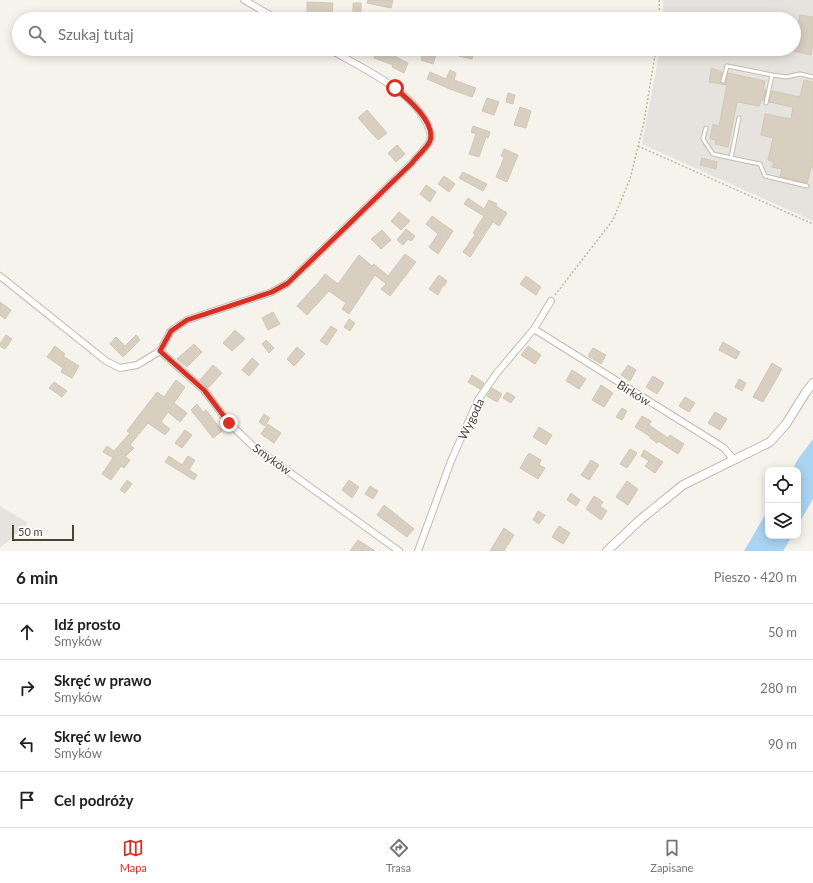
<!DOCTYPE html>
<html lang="pl">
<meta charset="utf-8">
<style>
:root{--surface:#fff;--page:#f2f2f2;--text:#202124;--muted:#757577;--line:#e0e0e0;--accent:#d93025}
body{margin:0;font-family:Lato,sans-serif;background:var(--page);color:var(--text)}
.controls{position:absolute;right:12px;bottom:12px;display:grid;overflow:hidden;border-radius:8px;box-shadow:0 2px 10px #0003}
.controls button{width:36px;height:36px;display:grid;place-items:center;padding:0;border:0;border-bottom:1px solid var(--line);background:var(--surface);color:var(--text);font:20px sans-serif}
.scale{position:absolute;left:12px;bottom:10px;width:62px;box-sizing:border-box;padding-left:4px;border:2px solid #4b4439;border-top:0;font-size:11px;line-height:14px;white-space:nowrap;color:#4b4439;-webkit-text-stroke:3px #fff;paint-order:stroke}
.stop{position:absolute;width:12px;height:12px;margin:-9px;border:3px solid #d93025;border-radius:50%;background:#fff}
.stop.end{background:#d93025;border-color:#fff;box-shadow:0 1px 4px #0008}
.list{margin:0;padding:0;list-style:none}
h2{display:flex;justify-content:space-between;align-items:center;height:52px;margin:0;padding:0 16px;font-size:17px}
h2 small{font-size:13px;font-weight:400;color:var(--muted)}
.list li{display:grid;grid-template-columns:26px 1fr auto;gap:12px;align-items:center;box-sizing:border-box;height:56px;padding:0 16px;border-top:1px solid var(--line)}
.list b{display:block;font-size:15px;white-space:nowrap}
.list p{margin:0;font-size:13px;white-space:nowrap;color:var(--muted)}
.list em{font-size:13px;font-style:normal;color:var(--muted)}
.icon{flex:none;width:22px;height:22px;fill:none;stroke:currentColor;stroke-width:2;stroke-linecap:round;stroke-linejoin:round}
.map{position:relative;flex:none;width:813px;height:551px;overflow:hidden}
.search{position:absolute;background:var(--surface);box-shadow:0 2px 10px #0003;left:12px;right:12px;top:12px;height:44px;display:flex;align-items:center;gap:10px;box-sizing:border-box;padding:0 14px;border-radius:22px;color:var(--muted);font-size:15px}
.sheet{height:276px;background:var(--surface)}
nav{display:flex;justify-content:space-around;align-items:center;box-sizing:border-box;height:56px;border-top:1px solid var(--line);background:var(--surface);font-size:11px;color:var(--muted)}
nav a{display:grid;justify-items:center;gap:2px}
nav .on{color:var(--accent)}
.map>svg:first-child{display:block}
.industrial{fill:#e6e2dd}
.water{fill:#a9d4f2}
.building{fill:#d8cfc1;stroke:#d3c7b4}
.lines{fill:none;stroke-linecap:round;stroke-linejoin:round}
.service-casing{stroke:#c2bbae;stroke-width:5}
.minor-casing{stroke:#c2bbae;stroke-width:8}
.tertiary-casing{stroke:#c2bbae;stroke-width:10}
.path{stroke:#c4b79f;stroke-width:1.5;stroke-dasharray:2 2;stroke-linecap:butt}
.service{stroke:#fff;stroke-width:3}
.minor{stroke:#fff;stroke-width:6}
.tertiary{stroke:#fff;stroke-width:8}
.route{stroke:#d93025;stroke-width:5}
.labels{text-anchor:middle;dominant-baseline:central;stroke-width:3;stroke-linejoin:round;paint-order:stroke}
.street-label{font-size:12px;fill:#4b4439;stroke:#fff}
</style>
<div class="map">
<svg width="813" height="551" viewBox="0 0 813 551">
<rect width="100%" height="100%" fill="#f6f3ec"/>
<path class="industrial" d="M663,0H813V221L642,144L660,49H794V19H663Z
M0,506L28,523L0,548Z"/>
<path class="water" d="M813,439V499L798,525V470H792L798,459Z
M768,510V536H792L783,551H744Z"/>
<path class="building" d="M368,0H393L391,8L367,3Z
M307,2L333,3L332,13H318V19H307Z
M353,3H361V13L353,14Z
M800,15L813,17V43L811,55L794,51V35H796Z
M377,49H381L408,63L404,73L392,67L393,65L374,58Z
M425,49L437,52L433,64L421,60Z
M461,49H475L472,59L459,56Z
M711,68L722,72L720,81L723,84L726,82L728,73L765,81L763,89L766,90L763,101L761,100L759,106L737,102L728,147L715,144L716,140L710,139L713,124L719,126L727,85L709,82Z
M450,70L456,73L454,80L476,88L472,97L450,89L427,79L430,72L446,79Z
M804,80L813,82V168L811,167L807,183L780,177L782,169L772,167L774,162L768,160L773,138L761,135L765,114L791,119L793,107L769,102L772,91L800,97Z
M508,93L515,95L513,104L506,102Z
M487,98L499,102L494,115L482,111Z
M520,107L531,111L526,128L514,125Z
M367,110L387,133L378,140L358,118Z
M473,126L490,132L488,138L486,137L479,157L469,154L476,134L471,132Z
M397,145L405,154L396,162L388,153Z
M504,149L518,155L507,182L496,177L504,158L501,156Z
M702,158L717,162L716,169L700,165Z
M463,172L487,184L483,191L459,178Z
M444,176L455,184L449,192L438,184Z
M426,185L436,192L430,202L420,194Z
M468,198L484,209L489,200L497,204L496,206L507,213L499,226L493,222L470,257L463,252L475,235L473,233L484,216L464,204Z
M399,212L410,221L401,230L391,221Z
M432,216L453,231L438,254L429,247L438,234L426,224Z
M406,229L415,236L411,241L408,239L403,245L397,240Z
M382,230L391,240L381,249L371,239Z
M405,254L416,262L390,296L381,289L386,284L375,275L349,314L342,309L346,303L329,291L307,315L297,306L314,287V288L325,274L338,284L359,255L372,266L374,264L388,276Z
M439,275L447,281L444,286L443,285L438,295L429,289Z
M526,276L541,287L536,295L520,284Z
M0,302L11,310L5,319L0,315Z
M273,312L280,324L268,330L262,318Z
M349,319L355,323L350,331L344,327Z
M331,326L337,330L327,345L320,341Z
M235,330L245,339L232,351L223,343Z
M6,335L12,339L5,349L0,346V344Z
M136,335L140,340L123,357L110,344L116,337L125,346Z
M266,340L274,348L269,353L262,344Z
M723,342L740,352L736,359L719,350Z
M194,344L202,352L187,367L177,359Z
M55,346L65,354L63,356L79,366L72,378L61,372L63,368L47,357Z
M528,346L541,355L535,364L521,355Z
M297,347L305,354L294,366L287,359Z
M593,348L606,355L601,364L588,356Z
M252,358L259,364L249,376L242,370Z
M772,363L782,369L763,402L753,397Z
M213,365L222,373L208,388L200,380Z
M628,365L636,370L630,381L621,375Z
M572,370L586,379L579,389L566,381Z
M472,375L484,383L480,389L468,382Z
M653,376L664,383L657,394L646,387Z
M739,379L746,383L742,391L735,387Z
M176,380L185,387L174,403L187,413L180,422L168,412L161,422L170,429L165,435L148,423L130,445L134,448L125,457L130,460L124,468L121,466L111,480L102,474L113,458L103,452L107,446L114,451L130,433L127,431L157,392L164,397Z
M54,382L67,391L62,397L49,388Z
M601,385L613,393L604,407L592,400Z
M492,388L502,394L497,402L487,396Z
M507,392L515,397L511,403L503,398Z
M685,397L695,403L689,412L679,406Z
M197,404L203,412L206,410L222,431L213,438L191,410Z
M622,408L627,411L622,420L616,417Z
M715,412L727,419L720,430L708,423Z
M264,414L270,418L265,426L259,422Z
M642,416L651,421L649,425L668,438L670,435L684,444L678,454L658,441L657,443L650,438L651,437L635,427Z
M268,424L281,433L274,443L261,434Z
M539,427L552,435L546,445L533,437Z
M185,430L192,435L182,448L175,443Z
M630,449L637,453L627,468L620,464Z
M644,450L663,462L655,473L645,466L649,461L641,456Z
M529,453L541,460L539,465L545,468L538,479L520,468Z
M169,456L182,465L188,456L195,460L189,470L197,475L194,480L165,462Z
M591,460L599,465L589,480L581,475Z
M127,480L132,484L125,493L120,490Z
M349,480L359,487L352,498L342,490Z
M627,481L638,489L628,505L616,497Z
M370,486L378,491L373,499L365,494Z
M571,493L580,500L576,506L567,500Z
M594,496L603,502L600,506L607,511L601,520L586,509Z
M384,505L414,529L407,537L377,515Z
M538,511L545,515L539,524L533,520Z
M559,526L570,533L563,544L552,537Z
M504,528L514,535L504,551H490Z
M358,540L375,551H350Z"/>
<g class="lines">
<g class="service-casing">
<path id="service" d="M723,81L727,66L772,75L786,77L800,74L813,77
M766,103L772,75
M739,118L731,158L760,164L765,176L807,186
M706,128L703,139L713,154L731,158"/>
</g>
<g class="minor-casing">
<path id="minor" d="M244,0L277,19
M0,276L106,361L120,368L137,365L160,351L171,331L187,320L272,292L288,283L412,163C417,157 427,147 430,141C432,136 430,131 428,126C414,91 360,67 329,49
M534,329L724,448L733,459
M160,351L204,390L229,423L253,446L399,551
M418,551L451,461L478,400L496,374L534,329L551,301"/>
</g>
<g class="tertiary-casing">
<path id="tertiary" d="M607,551L641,519L683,485L770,442L786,424L806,392L813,383"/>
</g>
<path class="path" d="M659,0L660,19
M638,146L813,224
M555,295L613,220L630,179L644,122L656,49"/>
<use href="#service" class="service"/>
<use href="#minor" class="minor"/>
<use href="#tertiary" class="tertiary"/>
</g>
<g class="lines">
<path class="route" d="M229,423L204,390L160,351L171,331L187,320L272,292L288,283L412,163C417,156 427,148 430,141C436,122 407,98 395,88"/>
</g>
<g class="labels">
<g class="street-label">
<text transform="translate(634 393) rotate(32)">Birków</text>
<text transform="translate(471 419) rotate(-64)">Wygoda</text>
<text transform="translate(272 459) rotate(36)">Smyków</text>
</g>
</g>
</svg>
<div class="controls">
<button><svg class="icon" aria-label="locate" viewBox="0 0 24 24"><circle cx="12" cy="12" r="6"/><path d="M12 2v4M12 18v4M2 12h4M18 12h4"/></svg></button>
<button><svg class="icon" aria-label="layers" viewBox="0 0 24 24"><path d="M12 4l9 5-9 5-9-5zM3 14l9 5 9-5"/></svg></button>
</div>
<div class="scale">50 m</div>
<div class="stop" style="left:395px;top:88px"></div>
<div class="stop end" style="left:229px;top:423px"></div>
<div class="search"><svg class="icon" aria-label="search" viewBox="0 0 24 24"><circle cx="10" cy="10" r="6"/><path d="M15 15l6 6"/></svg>Szukaj tutaj</div>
</div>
<section class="sheet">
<h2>6 min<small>Pieszo · 420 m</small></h2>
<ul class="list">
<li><svg class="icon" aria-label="ahead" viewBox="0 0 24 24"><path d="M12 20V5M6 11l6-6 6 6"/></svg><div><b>Idź prosto</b><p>Smyków</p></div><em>50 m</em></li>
<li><svg class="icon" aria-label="right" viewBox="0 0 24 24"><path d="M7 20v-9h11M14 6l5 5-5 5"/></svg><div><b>Skręć w prawo</b><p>Smyków</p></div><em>280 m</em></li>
<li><svg class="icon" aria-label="left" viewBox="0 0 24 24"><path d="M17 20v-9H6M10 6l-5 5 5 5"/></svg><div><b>Skręć w lewo</b><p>Smyków</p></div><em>90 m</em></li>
<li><svg class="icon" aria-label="arrive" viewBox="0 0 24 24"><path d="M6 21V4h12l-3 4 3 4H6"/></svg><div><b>Cel podróży</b></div></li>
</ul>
</section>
<nav>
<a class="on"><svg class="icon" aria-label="map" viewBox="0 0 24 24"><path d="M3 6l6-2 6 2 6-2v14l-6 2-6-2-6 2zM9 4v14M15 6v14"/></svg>Mapa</a>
<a><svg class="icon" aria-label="directions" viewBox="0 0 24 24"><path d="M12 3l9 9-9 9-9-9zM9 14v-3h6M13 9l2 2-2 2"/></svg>Trasa</a>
<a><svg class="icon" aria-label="saved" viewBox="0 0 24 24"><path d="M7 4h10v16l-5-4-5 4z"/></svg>Zapisane</a>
</nav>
